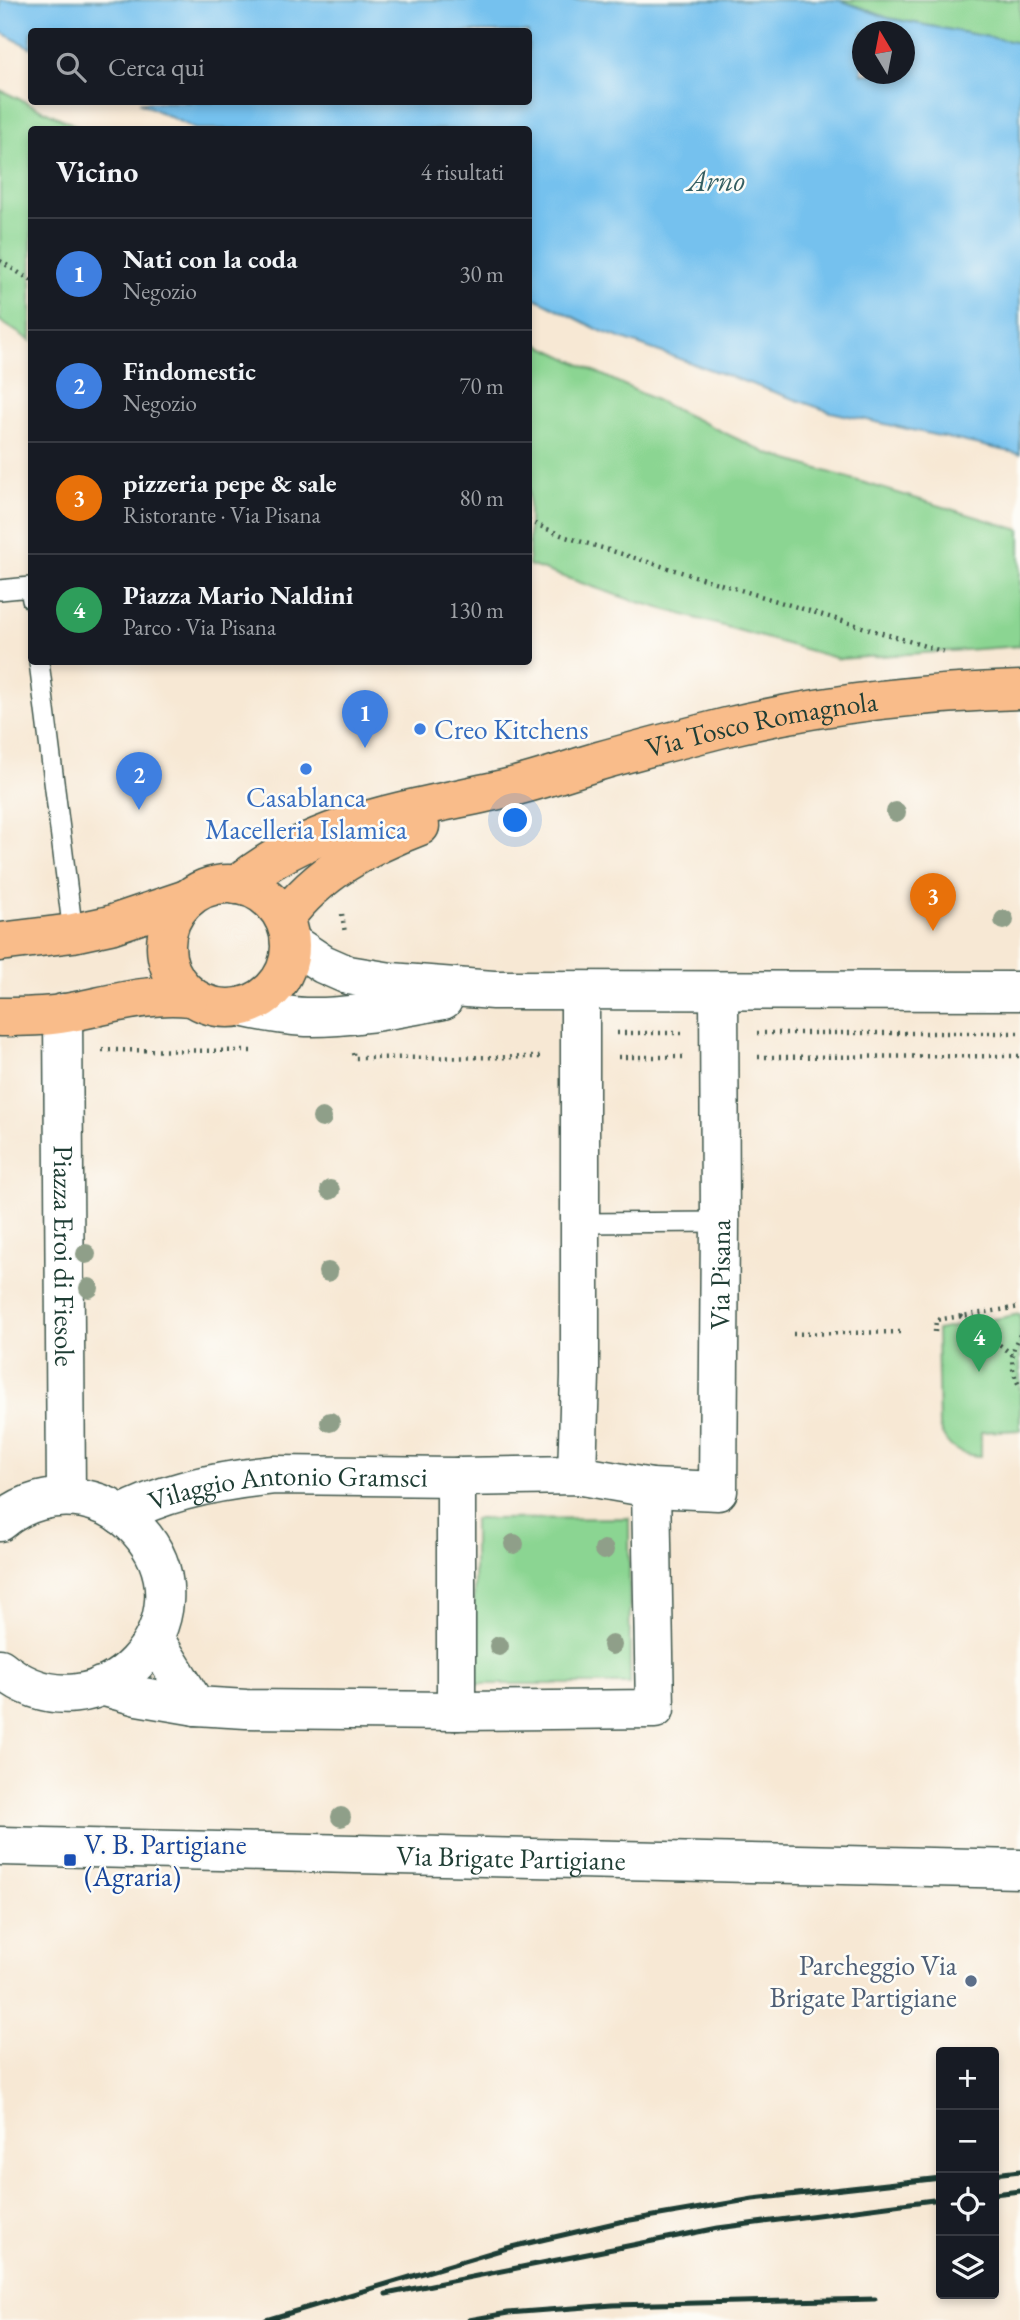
<!DOCTYPE html>
<html lang="it">
<meta charset="utf-8">
<style>
:root{--surface:#171b24;--page:#242831;--text:#f1f3f6;--muted:#9ea1a6;--line:#363941;--accent:#1f6fb2}
body{margin:0;font-family:"EB Garamond",serif;background:var(--page);color:var(--text)}
.controls{position:absolute;right:21px;bottom:21px;display:grid;overflow:hidden;border-radius:7px;box-shadow:0 4px 10px #0003}
.controls button{width:63px;height:63px;display:grid;place-items:center;padding:0;border:0;border-bottom:2px solid var(--line);background:var(--surface);color:var(--text);font:35px sans-serif}
.compass{position:absolute;left:852px;top:21px;width:63px;height:63px;border-radius:50%;background:var(--surface);box-shadow:0 4px 10px #0003;rotate:350deg}
.you{position:absolute;left:516px;top:821px;width:24px;height:24px;margin:-18px;border:5px solid #fff;border-radius:50%;background:#1a73e8;box-shadow:0 0 0 10px #1a73e833}
.badge{display:grid;place-items:center;width:46px;height:46px;border-radius:50%;background:var(--accent);color:#fff;font-size:23px;font-weight:700}
.pin{position:absolute;translate:-50% -58px;filter:drop-shadow(0 2px 4px #0008)}
.pin::after{content:'';position:absolute;top:37px;width:24px;height:21px;background:inherit;clip-path:polygon(0 0,100% 0,50% 100%)}
.list{margin:0;padding:0;list-style:none}
h2{display:flex;justify-content:space-between;align-items:center;height:91px;margin:0;padding:0 28px;font-size:30px}
h2 small{font-size:23px;font-weight:400;color:var(--muted)}
.list li{display:grid;grid-template-columns:46px 1fr auto;gap:21px;align-items:center;box-sizing:border-box;height:112px;padding:0 28px;border-top:2px solid var(--line)}
.list b{display:block;font-size:26px;white-space:nowrap}
.list p{margin:0;font-size:23px;white-space:nowrap;color:var(--muted)}
.list em{font-size:23px;font-style:normal;color:var(--muted)}
.icon{flex:none;width:38px;height:38px;fill:none;stroke:currentColor;stroke-width:2;stroke-linecap:round;stroke-linejoin:round}
.map{position:relative;flex:none;width:1020px;height:2320px;overflow:hidden}
.search{position:absolute;background:var(--surface);box-shadow:0 4px 10px #0003;left:28px;top:28px;width:504px;height:77px;display:flex;align-items:center;gap:18px;box-sizing:border-box;padding:0 24px;border-radius:7px;color:var(--muted);font-size:26px}
.panel{position:absolute;background:var(--surface);box-shadow:0 4px 10px #0003;left:28px;top:126px;width:504px;height:539px;border-radius:7px}
.map>svg:first-child{display:block}
.green{fill:#8bd592;stroke:#558963;stroke-width:2}
.water{fill:#75c1ee;stroke:#4a7f91;stroke-width:2;fill-rule:evenodd}
.lines{fill:none;stroke-linecap:round;stroke-linejoin:round}
.service-casing{stroke:#3f574c;stroke-width:22}
.minor-casing{stroke:#3f574c;stroke-width:41}
.tertiary-casing{stroke:#3f574c;stroke-width:41}
.primary-casing{stroke:#3f574c;stroke-width:41}
.path{stroke:#3f574c;stroke-width:4.5;stroke-dasharray:2 5;stroke-linecap:butt}
.service{stroke:#fff;stroke-width:19}
.minor{stroke:#fff;stroke-width:38}
.tertiary{stroke:#fff;stroke-width:38}
.primary{stroke:#f9bc8a;stroke-width:38}
.rail{stroke:#1f3d34;stroke-width:5}
.tree{fill:#8f9f89}
.shop-dot{fill:#3f7fe0;stroke:#fdfcf7;stroke-width:2.5}
.transit-dot{fill:#1a4fb4;stroke:#fdfcf7;stroke-width:2.5}
.service-dot{fill:#5c6f8a;stroke:#fdfcf7;stroke-width:2.5}
.labels{text-anchor:middle;dominant-baseline:central;stroke-width:5;stroke-linejoin:round;paint-order:stroke}
.street-label{font-size:28px;fill:#1f3d34;stroke:#fdfcf7}
.shop-label{font-size:28px;fill:#366cbe;stroke:#fdfcf7;text-anchor:start}
.transit-label{font-size:28px;fill:#164399;stroke:#fdfcf7;text-anchor:start}
.service-label{font-size:28px;fill:#4e5e75;stroke:#fdfcf7;text-anchor:end}
.water-label{font-size:30px;font-style:italic;fill:#345e62;stroke:#fdfcf7}
</style>
<div class="map">
<svg width="1020" height="2320" viewBox="0 0 1020 2320">
<rect width="100%" height="100%" fill="#fdfcf7"/>
<filter id="ink" filterUnits="userSpaceOnUse"><feTurbulence type="fractalNoise" baseFrequency=".0143" numOctaves="2"/><feDisplacementMap in="SourceGraphic" scale="14" xChannelSelector="R" yChannelSelector="G"/><feConvolveMatrix kernelMatrix="1 2 1 2 8 2 1 2 1" color-interpolation-filters="sRGB"/></filter>
<filter id="wash" filterUnits="userSpaceOnUse"><feTurbulence type="fractalNoise" baseFrequency=".00686" numOctaves="4" result="noise"/><feDisplacementMap in="SourceGraphic" scale="28" xChannelSelector="R" yChannelSelector="G"/><feGaussianBlur stdDeviation="1.57" result="paint"/><feColorMatrix in="noise" values="0 0 0 0 0 0 0 0 0 0 0 0 0 0 0 0 0 1.4 0 .05"/><feComposite in="paint" operator="in"/></filter>
<g filter="url(#wash)">
<rect width="100%" height="100%" fill="#f7e8d4"/>
<path class="green" d="M840,0H1020V43L888,18Z
M0,90L83,129L32,130L31,341L0,321Z
M529,340L769,454L1020,530V646L839,659L628,599L529,565Z
M1020,1314V1430L981,1432V1456C958,1455 947,1448 939,1427L937,1330Z
M629,1518L630,1684H474V1519Z"/>
<path class="water" d="M0,0H840L888,18L1020,43V454L831,412L603,332L529,295L528,130L195,129L139,102H528V32H32L31,48L0,32ZM862,32H904V74H862Z"/>
</g>
<g filter="url(#ink)">
<g class="lines">
<g class="service-casing">
<path id="service" d="M0,590L30,587L32,600
M39,662L73,933
M580,1223L720,1222"/>
</g>
<g class="minor-casing">
<g id="minor">
<path id="s1" d="M63,1013L66,1497"/>
<path d="M577,1475L580,1375V992"/>
<path id="s2" d="M121,1515C167,1490 222,1480 274,1475L456,1477L577,1475L651,1488L718,1491L720,1222L719,991"/>
<path d="M0,1522C23,1502 53,1494 84,1499C105,1503 124,1514 138,1530C218,1618 99,1750 0,1668"/>
<path d="M154,1638L196,1706"/>
<path d="M101,1686L137,1696L196,1706L246,1709L456,1711L655,1709L651,1488"/>
<path d="M456,1711V1477"/>
<path id="s3" d="M0,1846L1020,1869"/>
</g>
</g>
<g class="tertiary-casing">
<path id="tertiary" d="M290,942L323,964L348,975L391,982L493,990L1020,991
M241,1007C263,1012 284,1016 306,1017C352,1018 398,1008 443,1000"/>
</g>
<g class="primary-casing">
<g id="primary">
<circle cx="228" cy="946" r="62"/>
<path id="s4" d="M237,885C316,820 412,810 508,788C538,781 569,770 599,761C641,749 684,738 727,727C822,704 922,693 1020,690"/>
<path d="M284,919C318,873 367,846 420,826"/>
<path d="M0,942L73,933L110,925L187,899"/>
<path d="M0,1017C21,1017 40,1017 60,1014C104,1007 145,992 190,997"/>
</g>
</g>
<path class="path" d="M0,261L32,281
M528,521L566,537L948,653
M342,914L345,933
M617,1033H682
M757,1033H1020
M102,1050L251,1051
M353,1053L354,1058L543,1057
M618,1057H683
M758,1057L1020,1056
M960,1316L1012,1354
M935,1332L936,1320L1020,1307
M793,1334L903,1332
M1020,1335C1009,1352 1010,1369 1020,1387"/>
<use href="#service" class="service"/>
<use href="#minor" class="minor"/>
<use href="#tertiary" class="tertiary"/>
<use href="#primary" class="primary"/>
<path class="rail" d="M994,2174L1020,2171
M994,2194L1020,2191
M386,2294L718,2228L941,2199
M266,2320L507,2248L619,2222L753,2199L941,2178
M469,2320L508,2313L613,2305L875,2299"/>
</g>
<g class="tree">
<circle cx="896" cy="812" r="10"/>
<circle cx="1004" cy="920" r="10"/>
<circle cx="322" cy="1118" r="10"/>
<circle cx="330" cy="1190" r="10"/>
<circle cx="86" cy="1254" r="10"/>
<circle cx="328" cy="1272" r="10"/>
<circle cx="89" cy="1288" r="10"/>
<circle cx="330" cy="1422" r="10"/>
<circle cx="514" cy="1544" r="10"/>
<circle cx="604" cy="1550" r="10"/>
<circle cx="612" cy="1645" r="10"/>
<circle cx="499" cy="1646" r="10"/>
<circle cx="341" cy="1817" r="10"/>
</g>
</g>
<g class="shop-dot">
<circle cx="420" cy="729" r="7"/>
<circle cx="306" cy="769" r="7"/>
</g>
<rect class="transit-dot" x="63" y="1853" width="14" height="14" rx="3.5"/>
<circle class="service-dot" cx="971" cy="1981" r="7"/>
<g class="labels">
<g class="street-label">
<text stroke="none"><textPath href="#s4" startOffset="553">Via Tosco Romagnola</textPath></text>
<text stroke="none"><textPath href="#s1" startOffset="243">Piazza Eroi di Fiesole</textPath></text>
<text stroke="none"><textPath href="#s2" startOffset="821">Via Pisana</textPath></text>
<text stroke="none"><textPath href="#s2" startOffset="172">Vilaggio Antonio Gramsci</textPath></text>
<text stroke="none"><textPath href="#s3" startOffset="511">Via Brigate Partigiane</textPath></text>
</g>
<g class="shop-label">
<text x="434" y="729">Creo Kitchens</text>
<text x="306" y="797" text-anchor="middle">Casablanca<tspan x="306" dy="32">Macelleria Islamica</tspan></text>
</g>
<g class="transit-label">
<text x="84" y="1844">V. B. Partigiane<tspan x="84" dy="32">(Agraria)</tspan></text>
</g>
<g class="service-label">
<text x="957" y="1965">Parcheggio Via<tspan x="957" dy="32">Brigate Partigiane</tspan></text>
</g>
<g class="water-label">
<text x="716" y="180">Arno</text>
</g>
</g>
</svg>
<div class="controls">
<button>+</button>
<button>−</button>
<button><svg class="icon" aria-label="locate" viewBox="0 0 24 24"><circle cx="12" cy="12" r="6"/><path d="M12 2v4M12 18v4M2 12h4M18 12h4"/></svg></button>
<button><svg class="icon" aria-label="layers" viewBox="0 0 24 24"><path d="M12 4l9 5-9 5-9-5zM3 14l9 5 9-5"/></svg></button>
</div>
<svg class="compass" viewBox="-18 -18 36 36"><path d="M0-13l5 13h-10z" fill="#e53935"/><path d="M0 13l5-13h-10z" fill="#9ea1a6"/></svg>
<div class="you"></div>
<div class="pin badge" style="left:365px;top:748px;background:#3f7fe0">1</div>
<div class="pin badge" style="left:139px;top:810px;background:#3f7fe0">2</div>
<div class="pin badge" style="left:933px;top:931px;background:#e8710a">3</div>
<div class="pin badge" style="left:979px;top:1372px;background:#2e9e5b">4</div>
<div class="search"><svg class="icon" aria-label="search" viewBox="0 0 24 24"><circle cx="10" cy="10" r="6"/><path d="M15 15l6 6"/></svg>Cerca qui</div>
<section class="panel">
<h2>Vicino<small>4 risultati</small></h2>
<ul class="list">
<li><span class="badge" style="background:#3f7fe0">1</span><div><b>Nati con la coda</b><p>Negozio</p></div><em>30 m</em></li>
<li><span class="badge" style="background:#3f7fe0">2</span><div><b>Findomestic</b><p>Negozio</p></div><em>70 m</em></li>
<li><span class="badge" style="background:#e8710a">3</span><div><b>pizzeria pepe &amp; sale</b><p>Ristorante · Via Pisana</p></div><em>80 m</em></li>
<li><span class="badge" style="background:#2e9e5b">4</span><div><b>Piazza Mario Naldini</b><p>Parco · Via Pisana</p></div><em>130 m</em></li>
</ul>
</section>
</div>
